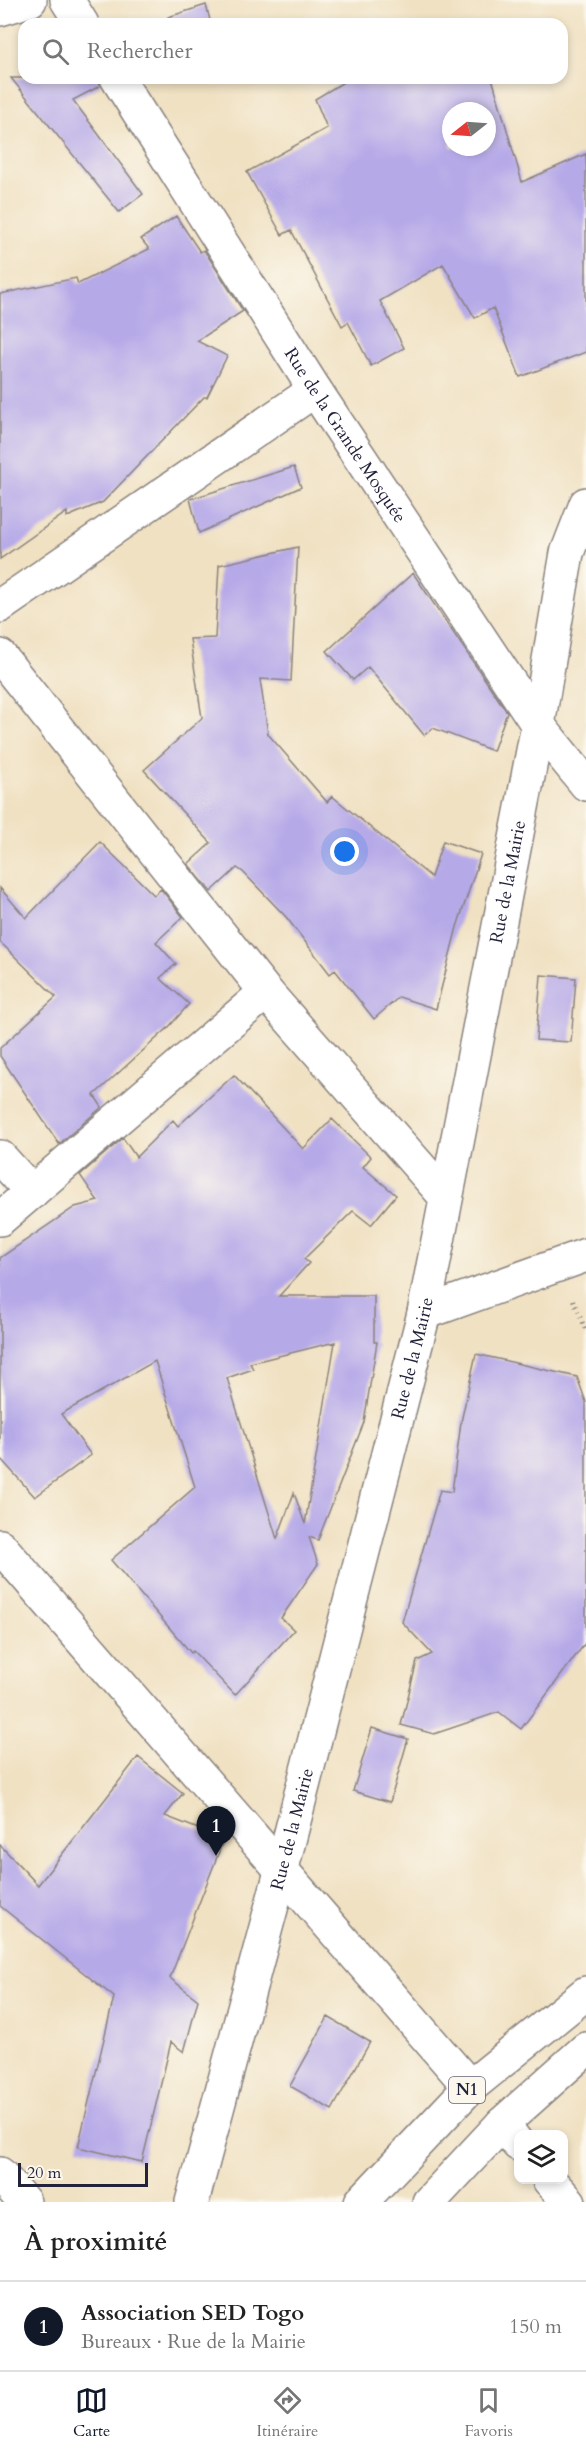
<!DOCTYPE html>
<html lang="fr">
<meta charset="utf-8">
<style>
:root{--surface:#fff;--page:#f2f2f2;--text:#222;--muted:#767676;--line:#e0e0e0;--accent:#111827}
body{margin:0;font-family:Cardo,serif;background:var(--page);color:var(--text)}
.controls{position:absolute;right:18px;bottom:18px;display:grid;overflow:hidden;border-radius:12px;box-shadow:0 3px 9px #0003}
.controls button{width:54px;height:54px;display:grid;place-items:center;padding:0;border:0;border-bottom:2px solid var(--line);background:var(--surface);color:var(--text);font:30px sans-serif}
.compass{position:absolute;left:442px;top:102px;width:54px;height:54px;border-radius:50%;background:var(--surface);box-shadow:0 3px 9px #0003;rotate:253deg}
.scale{position:absolute;left:18px;bottom:15px;width:130px;box-sizing:border-box;padding-left:6px;border:3px solid #22223b;border-top:0;font-size:16px;line-height:21px;white-space:nowrap;color:#22223b;-webkit-text-stroke:4px #fbf7ec;paint-order:stroke}
.you{position:absolute;left:345px;top:852px;width:21px;height:21px;margin:-15px;border:4px solid #fff;border-radius:50%;background:#1a73e8;box-shadow:0 0 0 9px #1a73e833}
.badge{display:grid;place-items:center;width:39px;height:39px;border-radius:50%;background:var(--accent);color:#fff;font-size:20px;font-weight:700}
.pin{position:absolute;translate:-50% -50px;filter:drop-shadow(0 2px 3px #0008)}
.pin::after{content:'';position:absolute;top:32px;width:21px;height:18px;background:inherit;clip-path:polygon(0 0,100% 0,50% 100%)}
.list{margin:0;padding:0;list-style:none}
h2{display:flex;justify-content:space-between;align-items:center;height:78px;margin:0;padding:0 24px;font-size:26px}
h2 small{font-size:20px;font-weight:400;color:var(--muted)}
.list li{display:grid;grid-template-columns:39px 1fr auto;gap:18px;align-items:center;box-sizing:border-box;height:90px;padding:0 24px;border-top:2px solid var(--line)}
.list b{display:block;font-size:22px;white-space:nowrap}
.list p{margin:0;font-size:20px;white-space:nowrap;color:var(--muted)}
.list em{font-size:20px;font-style:normal;color:var(--muted)}
.icon{flex:none;width:33px;height:33px;fill:none;stroke:currentColor;stroke-width:2;stroke-linecap:round;stroke-linejoin:round}
.map{position:relative;flex:none;width:586px;height:2202px;overflow:hidden}
.search{position:absolute;background:var(--surface);box-shadow:0 3px 9px #0003;left:18px;right:18px;top:18px;height:66px;display:flex;align-items:center;gap:15px;box-sizing:border-box;padding:0 21px;border-radius:18px;color:var(--muted);font-size:22px}
.sheet{height:168px;background:var(--surface)}
nav{display:flex;justify-content:space-around;align-items:center;box-sizing:border-box;height:84px;border-top:2px solid var(--line);background:var(--surface);font-size:16px;color:var(--muted)}
nav a{display:grid;justify-items:center;gap:3px}
nav .on{color:var(--accent)}
.map>svg:first-child{display:block}
.building{fill:#b6a9e8;fill-rule:evenodd}
.lines{fill:none;stroke-linecap:round;stroke-linejoin:round}
.street-casing{stroke:#89827e;stroke-width:36}
.secondary-casing{stroke:#89827e;stroke-width:36}
.highway-casing{stroke:#89827e;stroke-width:36}
.path{stroke:#89827e;stroke-width:4;stroke-dasharray:1.5 4.5;stroke-linecap:butt}
.street{stroke:#fff;stroke-width:33}
.secondary{stroke:#fff;stroke-width:33}
.highway{stroke:#fff;stroke-width:33}
.labels{text-anchor:middle;dominant-baseline:central;stroke-width:5;stroke-linejoin:round;paint-order:stroke}
.shield{fill:#fbf7ec;stroke:#636270;stroke-width:1.5}
.shield-label{font-size:16px;font-weight:bold;fill:#22223b}
.street-label{font-size:18px;fill:#22223b;stroke:#fbf7ec}
</style>
<div class="map">
<svg width="586" height="2202" viewBox="0 0 586 2202">
<rect width="100%" height="100%" fill="#fbf7ec"/>
<filter id="ink" filterUnits="userSpaceOnUse"><feTurbulence type="fractalNoise" baseFrequency=".0167" numOctaves="2"/><feDisplacementMap in="SourceGraphic" scale="12" xChannelSelector="R" yChannelSelector="G"/><feConvolveMatrix kernelMatrix="1 2 1 2 8 2 1 2 1" color-interpolation-filters="sRGB"/></filter>
<filter id="wash" filterUnits="userSpaceOnUse"><feTurbulence type="fractalNoise" baseFrequency=".008" numOctaves="4" result="noise"/><feDisplacementMap in="SourceGraphic" scale="24" xChannelSelector="R" yChannelSelector="G"/><feGaussianBlur stdDeviation="1.35" result="paint"/><feColorMatrix in="noise" values="0 0 0 0 0 0 0 0 0 0 0 0 0 0 0 0 0 1.4 0 .05"/><feComposite in="paint" operator="in"/></filter>
<g filter="url(#wash)">
<rect width="100%" height="100%" fill="#f0e1c2"/>
<g id="blocks">
<path class="building" d="M206,5L211,24H170L168,17Z
M11,78H98L100,86L73,100L143,194L119,212Z
M350,78H492L522,182L586,154V352L520,377L493,308L475,318L443,264L380,301L404,348L371,366L348,322L342,326L291,230L282,235L247,172L327,128L315,99ZM451,111H487V147H451Z
M176,216L200,252L204,250L243,311L197,341L227,356L207,397H204L103,502L67,517V512L0,559V294L76,278L78,284L149,249L141,239Z
M294,467L301,487L199,533L190,499Z
M298,547L291,681L260,679L268,734L327,802L332,796L431,877L443,841L481,854L457,927L436,1009L399,997L374,1019L335,970L330,974L286,917L243,872L237,868L211,892L188,864L211,843L144,770L202,718L190,639L215,638L219,565Z
M413,573L507,712L493,751L433,728L424,735L368,667L353,680L327,651Z
M100,842L154,895L161,889L183,917L156,942L176,964L160,978L189,1004L168,1028L94,1095L102,1107L59,1144L0,1056V1048L56,997L0,942V888L26,918Z
M541,975L576,978L571,1042L536,1040Z
M234,1075L303,1149L332,1119L371,1157L363,1167L396,1195L371,1225L353,1211L304,1259L309,1263L279,1296H374V1342H377L364,1422L318,1540L309,1537L318,1564L281,1618L294,1630L235,1695L193,1651L191,1653L111,1560L195,1487L155,1361L61,1414L91,1455L35,1497L0,1458V1258L75,1207L98,1201L80,1175L123,1138L136,1157L173,1120L178,1126ZM335,1342L305,1524L294,1493L277,1539L227,1378L253,1369L250,1363Z
M476,1354L577,1377L586,1402V1642L521,1729L499,1712L434,1734L401,1725L417,1661L432,1654L402,1622L440,1490L452,1492L461,1422Z
M372,1728L408,1739L390,1802L353,1791Z
M138,1757L183,1793L165,1816L224,1839L170,1978L198,2000L184,2052L171,2042L142,2162L78,2147L114,1997L0,1906V1845L38,1885Z
M328,2017L370,2042L332,2110L290,2086Z"/>
</g>
</g>
<g filter="url(#ink)">
<use href="#blocks" fill-opacity="0" stroke="#89827e" stroke-width="1.5"/>
<g class="lines">
<g class="street-casing">
<g id="street">
<path d="M67,0L82,24"/>
<path d="M0,9L30,0"/>
<path id="s1" d="M117,78L315,390L538,725L586,784"/>
<path d="M0,606L315,390"/>
<path d="M0,656L266,992L446,1197"/>
<path d="M0,1157L32,1192"/>
<path d="M0,1219L266,992"/>
<path d="M424,1313L586,1255"/>
<path d="M502,2124L518,2144"/>
<path d="M0,2174L24,2202"/>
<path d="M549,2180L569,2202"/>
<path id="s2" d="M192,2202L282,1868L424,1313L538,725L567,553L586,504"/>
</g>
</g>
<g class="secondary-casing">
<path id="secondary" d="M0,1546L470,2087"/>
</g>
<g class="highway-casing">
<path id="highway" d="M361,2202L470,2087L586,1993
M429,2202L502,2124L586,2049"/>
</g>
<path class="path" d="M573,1300L586,1330"/>
<use href="#street" class="street"/>
<use href="#secondary" class="secondary"/>
<use href="#highway" class="highway"/>
</g>
</g>
<g class="labels">
<rect class="shield" x="449" y="2077" width="36" height="26" rx="4.5"/>
<g class="shield-label">
<text x="467" y="2090">N1</text>
</g>
<g class="street-label">
<text stroke="none"><textPath href="#s1" startOffset="424">Rue de la Grande Mosquée</textPath></text>
<text stroke="none"><textPath href="#s2" startOffset="1358">Rue de la Mairie</textPath></text>
<text stroke="none"><textPath href="#s2" startOffset="872">Rue de la Mairie</textPath></text>
<text stroke="none"><textPath href="#s2" startOffset="386">Rue de la Mairie</textPath></text>
</g>
</g>
</svg>
<div class="controls">
<button><svg class="icon" aria-label="layers" viewBox="0 0 24 24"><path d="M12 4l9 5-9 5-9-5zM3 14l9 5 9-5"/></svg></button>
</div>
<svg class="compass" viewBox="-18 -18 36 36"><path d="M0-13l5 13h-10z" fill="#e53935"/><path d="M0 13l5-13h-10z" fill="#767676"/></svg>
<div class="scale">20 m</div>
<div class="you"></div>
<div class="pin badge" style="left:216px;top:1856px">1</div>
<div class="search"><svg class="icon" aria-label="search" viewBox="0 0 24 24"><circle cx="10" cy="10" r="6"/><path d="M15 15l6 6"/></svg>Rechercher</div>
</div>
<section class="sheet">
<h2>À proximité<small></small></h2>
<ul class="list">
<li><span class="badge">1</span><div><b>Association SED Togo</b><p>Bureaux · Rue de la Mairie</p></div><em>150 m</em></li>
</ul>
</section>
<nav>
<a class="on"><svg class="icon" aria-label="map" viewBox="0 0 24 24"><path d="M3 6l6-2 6 2 6-2v14l-6 2-6-2-6 2zM9 4v14M15 6v14"/></svg>Carte</a>
<a><svg class="icon" aria-label="directions" viewBox="0 0 24 24"><path d="M12 3l9 9-9 9-9-9zM9 14v-3h6M13 9l2 2-2 2"/></svg>Itinéraire</a>
<a><svg class="icon" aria-label="saved" viewBox="0 0 24 24"><path d="M7 4h10v16l-5-4-5 4z"/></svg>Favoris</a>
</nav>
